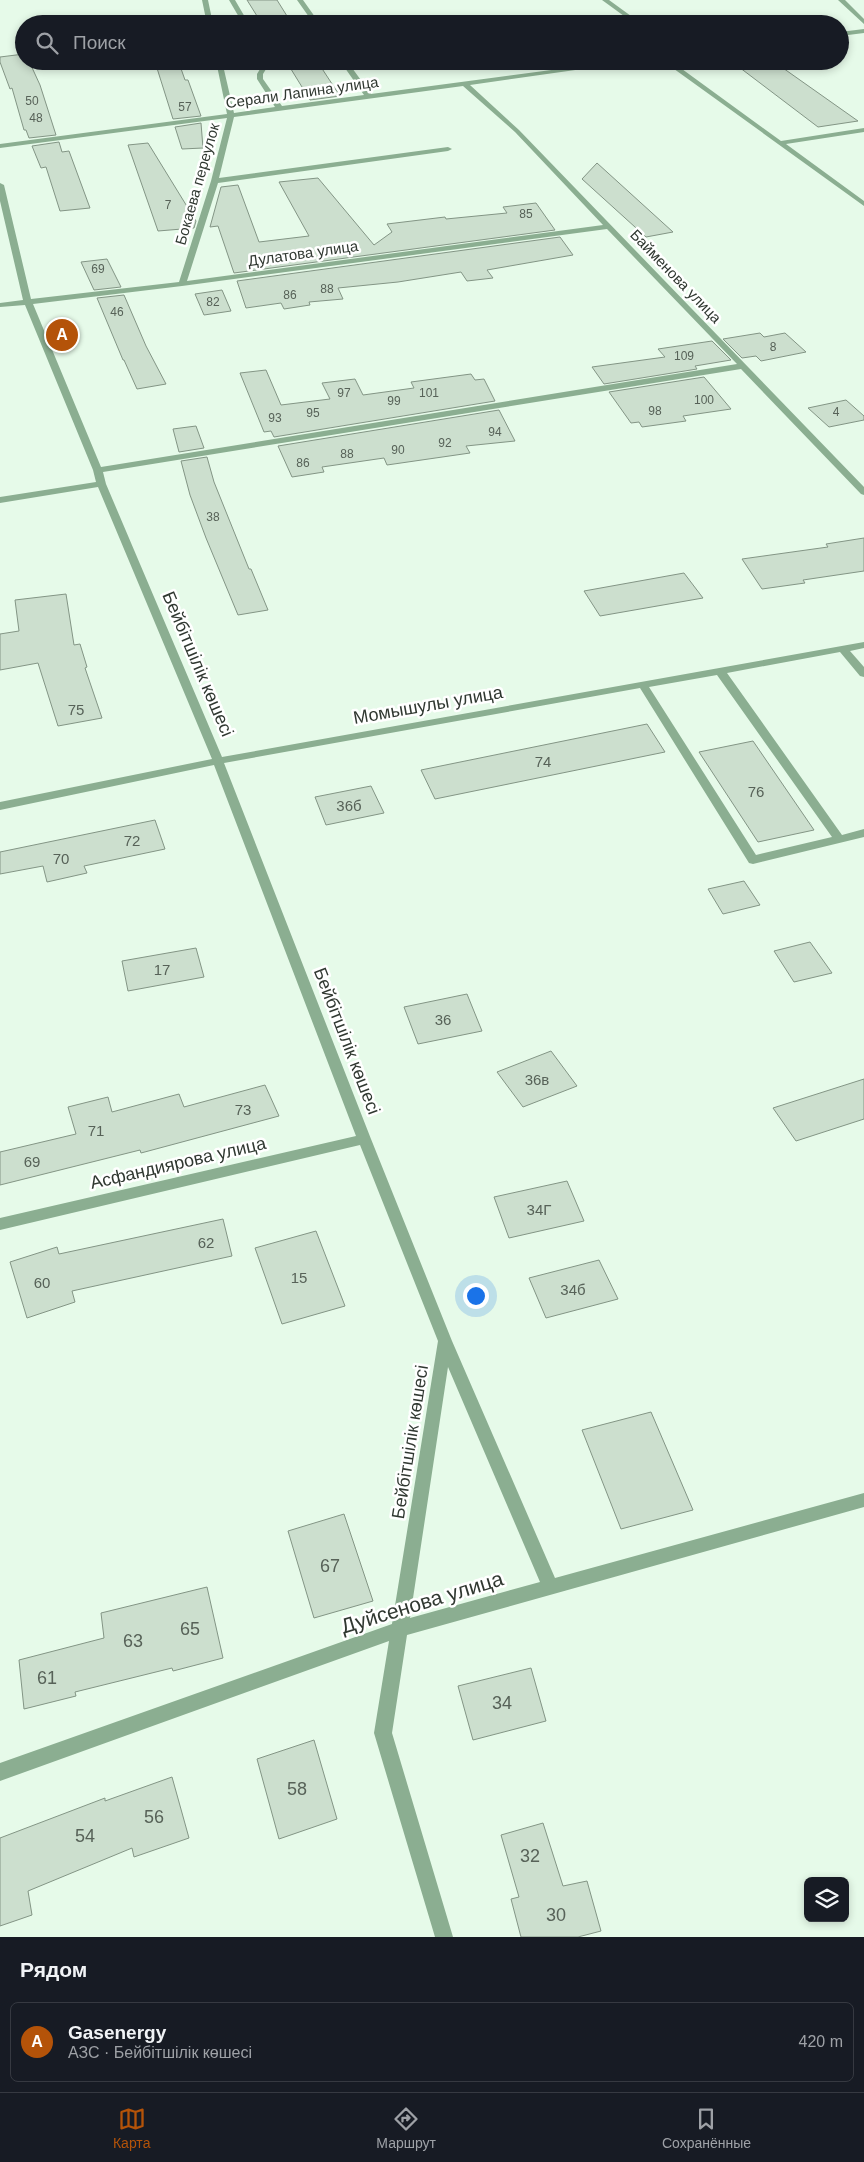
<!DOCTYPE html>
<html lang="ru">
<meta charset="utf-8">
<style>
:root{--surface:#171b24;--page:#242831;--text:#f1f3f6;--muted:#9ea1a6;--line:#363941;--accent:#b45309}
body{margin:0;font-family:Helvetica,sans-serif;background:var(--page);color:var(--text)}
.controls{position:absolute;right:15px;bottom:15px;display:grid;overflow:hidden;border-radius:8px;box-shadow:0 2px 8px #0003}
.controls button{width:45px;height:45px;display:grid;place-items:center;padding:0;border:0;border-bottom:1px solid var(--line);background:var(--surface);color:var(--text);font:25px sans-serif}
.you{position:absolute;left:475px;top:1295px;width:18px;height:18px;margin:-12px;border:4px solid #fff;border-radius:50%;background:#1a73e8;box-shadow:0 0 0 8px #1a73e833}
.badge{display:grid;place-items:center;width:32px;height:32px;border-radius:50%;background:var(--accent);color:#fff;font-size:16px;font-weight:700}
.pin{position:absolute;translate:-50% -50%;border:2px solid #fff;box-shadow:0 1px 5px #0006}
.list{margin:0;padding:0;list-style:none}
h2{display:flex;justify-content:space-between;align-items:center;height:65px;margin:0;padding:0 20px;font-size:21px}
h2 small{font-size:16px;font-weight:400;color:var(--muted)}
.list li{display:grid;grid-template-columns:32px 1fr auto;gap:15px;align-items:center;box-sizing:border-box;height:80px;margin:0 10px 10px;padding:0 10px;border:1px solid var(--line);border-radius:8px}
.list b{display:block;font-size:19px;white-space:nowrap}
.list p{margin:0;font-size:16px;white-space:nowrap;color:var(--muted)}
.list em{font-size:16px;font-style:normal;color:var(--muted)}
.icon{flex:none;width:28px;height:28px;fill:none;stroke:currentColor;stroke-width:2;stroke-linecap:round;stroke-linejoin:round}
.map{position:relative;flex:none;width:864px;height:1937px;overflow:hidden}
.search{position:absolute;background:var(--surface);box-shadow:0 2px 8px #0003;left:15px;right:15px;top:15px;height:55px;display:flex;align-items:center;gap:12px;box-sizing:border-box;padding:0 18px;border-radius:28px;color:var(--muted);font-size:19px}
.sheet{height:155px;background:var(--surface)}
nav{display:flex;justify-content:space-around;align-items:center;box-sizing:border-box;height:70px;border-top:1px solid var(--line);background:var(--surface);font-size:14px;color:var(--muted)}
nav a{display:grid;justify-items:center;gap:2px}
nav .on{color:var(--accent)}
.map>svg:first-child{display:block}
.building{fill:#ccdfce;stroke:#839585}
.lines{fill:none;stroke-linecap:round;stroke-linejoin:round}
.minor{fill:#8bae91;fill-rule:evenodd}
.labels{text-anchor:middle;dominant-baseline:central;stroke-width:5;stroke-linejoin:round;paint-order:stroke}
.far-number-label{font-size:12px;fill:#576258}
.far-street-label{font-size:15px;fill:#303831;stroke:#fff}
.number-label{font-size:15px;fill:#576258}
.street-label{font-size:18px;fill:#303831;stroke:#fff}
.near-number-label{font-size:18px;fill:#576258}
.near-street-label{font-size:21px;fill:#303831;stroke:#fff}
</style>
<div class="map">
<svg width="864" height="1937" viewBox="0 0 864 1937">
<rect width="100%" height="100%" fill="#e6fae9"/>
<path class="building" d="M247,0H277L292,24H262Z
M24,54V61H29L40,85L56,135L29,138L26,130H24L12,88L10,89L0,62V57Z
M286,61H317L340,96L310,100Z
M731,61H773L858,121L818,127Z
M179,63L185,80H188L201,116L173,119L156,65Z
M201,123L203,148L182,149L175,127Z
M59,142L62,152L69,151L90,208L60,211L46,167L41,168L32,146Z
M148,143L196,221L194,228L158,231L128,145Z
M597,163L673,232L646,237L582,179Z
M318,178L374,245L392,232L387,224L445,217L446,219L507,213L503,207L536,203L555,230L234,273L218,226L210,227L221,187L238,185L259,242L309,236L279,182Z
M560,237L573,255L487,270L493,278L467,281L461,272L398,282L338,288L343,299L309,302L310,305L284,309L281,303L246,308L237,281Z
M107,259L121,287L94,290L81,262Z
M222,290L231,311L204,315L195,294Z
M124,295L146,346L166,384L137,389L124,360H123L97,298Z
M760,333L764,337L785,333L806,352L761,361L756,356L742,358L723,339Z
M712,341L731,360L695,366L697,369L604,384L592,367L665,357L658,349Z
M266,370L281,405L330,399L322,383L355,379L363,395L414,388L411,382L471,374L475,380L484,379L495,401L274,437L271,431L264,432L240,373Z
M704,377L731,409L683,416L686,421L642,427L639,422L631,423L609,392Z
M846,400L864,416V420L829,427L808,408Z
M499,410L515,441L466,446L470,453L387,465L384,458L322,467L324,472L292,477L278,446Z
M196,426L204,448L179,452L173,429Z
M207,457L214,482L249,569H251L268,610L238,615L206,538L190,495L181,461Z
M864,538V571L803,580L805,583L762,589L742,559L828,547L826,544Z
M684,573L703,598L600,616L584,591Z
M66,594L74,645L80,644L87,667L85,668L102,718L58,726L38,663L0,670V634L19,631L15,600Z
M647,724L665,752L435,799L421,770Z
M753,741L814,830L758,842L699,752Z
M371,786L384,813L326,825L315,797Z
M155,820L165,849L84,866L87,873L47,882L43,866L0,874V852Z
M744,881L760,905L723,914L708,889Z
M810,942L832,973L794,982L774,951Z
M196,948L204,977L128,991L122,961Z
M467,994L482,1031L418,1044L404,1007Z
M551,1051L577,1086L523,1107L497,1072Z
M864,1079V1119L796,1141L773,1108Z
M265,1085L279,1116L141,1153L140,1150L0,1185V1152L76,1134L68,1107L108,1097L112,1112L179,1094L184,1107Z
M567,1181L584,1221L509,1238L494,1197Z
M223,1219L232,1256L72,1291L75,1302L27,1318L10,1262L57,1247L59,1254Z
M316,1231L345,1306L282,1324L255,1248Z
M599,1260L618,1299L546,1318L529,1278Z
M651,1412L693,1510L621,1529L582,1430Z
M344,1514L373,1601L314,1618L288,1531Z
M207,1587L223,1658L173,1671L172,1668L75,1692L76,1696L24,1709L19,1660L104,1638L101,1613Z
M531,1668L546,1721L473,1740L458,1686Z
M314,1740L337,1819L279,1839L257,1759Z
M172,1777L189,1838L134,1857L132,1848L28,1891L32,1915L0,1926V1838L105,1798V1801Z
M543,1823L563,1886L587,1881L601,1931L578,1937H521L511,1899L519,1897L501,1835Z"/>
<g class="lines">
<path class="minor" d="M202,0H208L213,24H207Z
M229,0H235L249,24H243Z
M297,0H303L320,24H314Z
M602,0H609L642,24H635Z
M838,0H845L864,19V24Z
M864,29V33L840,36V32Z
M216,61H222L234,113L275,107L257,79V74L265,61H271L263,74V79L282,106L364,95L340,61H347L371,94L619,61H639L470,85L519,130L864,487V495L861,494L741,369L103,472L106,484L222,757L864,642V648L850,651L864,667V677L860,676L840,652L727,673L842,835L864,829V837L753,864L749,863L640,688L224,763L371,1139L452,1341L555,1578L864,1493V1507L407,1635L392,1733L453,1937H435L374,1733L389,1641L0,1781V1763L392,1624L438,1341L360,1145L0,1230V1218L356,1136L214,765L0,810V802L212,759L98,487L0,503V497L96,482L93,470L25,305L0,307V303L23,300L0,201V183L4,185L31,299L179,282L211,181L227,118L0,148V144L227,114ZM463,86L515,132L603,225L187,281L218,183L448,151L452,149L448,147L219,178L234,117ZM607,229L737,364L101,467L33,304L182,286ZM717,675L832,837L756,855L649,687ZM448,1367L540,1582L410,1618Z
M663,61H671L781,141L864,128V132L786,144L864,201V206Z"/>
</g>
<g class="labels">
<g class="far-number-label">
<text x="32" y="101">50</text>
<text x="185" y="107">57</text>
<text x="36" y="118">48</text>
<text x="168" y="205">7</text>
<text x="526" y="214">85</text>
<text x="98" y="269">69</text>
<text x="327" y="289">88</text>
<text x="290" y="295">86</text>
<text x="213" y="302">82</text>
<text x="117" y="312">46</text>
<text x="773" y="347">8</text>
<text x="684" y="356">109</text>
<text x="344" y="393">97</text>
<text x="429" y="393">101</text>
<text x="704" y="400">100</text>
<text x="394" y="401">99</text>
<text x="655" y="411">98</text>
<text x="836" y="412">4</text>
<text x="313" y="413">95</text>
<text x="275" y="418">93</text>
<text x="495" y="432">94</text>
<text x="445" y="443">92</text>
<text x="398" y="450">90</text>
<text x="347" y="454">88</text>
<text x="303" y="463">86</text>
<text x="213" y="517">38</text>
</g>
<g class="far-street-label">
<text transform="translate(302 92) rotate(-8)">Серали Лапина улица</text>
<text transform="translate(197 184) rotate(-74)">Бокаева переулок</text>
<text transform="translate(303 253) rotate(-8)">Дулатова улица</text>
<text transform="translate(676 276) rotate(46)">Байменова улица</text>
</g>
<g class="number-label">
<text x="76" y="709">75</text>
<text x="543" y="761">74</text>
<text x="756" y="791">76</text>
<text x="349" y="805">36б</text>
<text x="132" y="840">72</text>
<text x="61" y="858">70</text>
<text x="162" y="969">17</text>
<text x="443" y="1019">36</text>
<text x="537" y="1079">36в</text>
<text x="243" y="1109">73</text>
<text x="96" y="1130">71</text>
<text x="32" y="1161">69</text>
<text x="539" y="1209">34Г</text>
<text x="206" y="1242">62</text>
<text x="299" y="1277">15</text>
<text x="42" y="1282">60</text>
<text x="573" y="1289">34б</text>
</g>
<g class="street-label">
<text transform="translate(198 664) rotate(67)">Бейбітшілік көшесі</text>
<text transform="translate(428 705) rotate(-10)">Момышулы улица</text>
<text transform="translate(347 1041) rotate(69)">Бейбітшілік көшесі</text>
<text transform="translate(178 1163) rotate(-13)">Асфандиярова улица</text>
<text transform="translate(410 1442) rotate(-81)">Бейбітшілік көшесі</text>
</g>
<g class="near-number-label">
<text x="330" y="1566">67</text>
<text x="190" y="1629">65</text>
<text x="133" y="1641">63</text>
<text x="47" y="1678">61</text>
<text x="502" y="1703">34</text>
<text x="297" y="1789">58</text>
<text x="154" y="1817">56</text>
<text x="85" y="1836">54</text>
<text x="530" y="1856">32</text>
<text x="556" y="1915">30</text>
</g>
<g class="near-street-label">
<text transform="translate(422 1602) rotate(-17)">Дуйсенова улица</text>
</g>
</g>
</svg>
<div class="controls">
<button><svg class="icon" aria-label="layers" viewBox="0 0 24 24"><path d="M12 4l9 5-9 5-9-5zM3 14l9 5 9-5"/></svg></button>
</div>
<div class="you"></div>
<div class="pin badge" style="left:62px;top:335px">A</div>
<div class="search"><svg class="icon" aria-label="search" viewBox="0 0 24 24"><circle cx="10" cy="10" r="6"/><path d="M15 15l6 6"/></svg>Поиск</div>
</div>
<section class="sheet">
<h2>Рядом<small></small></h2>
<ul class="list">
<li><span class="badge">A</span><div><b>Gasenergy</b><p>АЗС · Бейбітшілік көшесі</p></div><em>420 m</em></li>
</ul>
</section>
<nav>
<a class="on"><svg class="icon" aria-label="map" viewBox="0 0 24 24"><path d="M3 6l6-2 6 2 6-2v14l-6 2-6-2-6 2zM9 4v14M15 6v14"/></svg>Карта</a>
<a><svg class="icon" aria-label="directions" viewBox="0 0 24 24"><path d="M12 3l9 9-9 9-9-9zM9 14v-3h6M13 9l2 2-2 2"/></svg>Маршрут</a>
<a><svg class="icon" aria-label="saved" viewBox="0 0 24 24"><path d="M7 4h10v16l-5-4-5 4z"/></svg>Сохранённые</a>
</nav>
